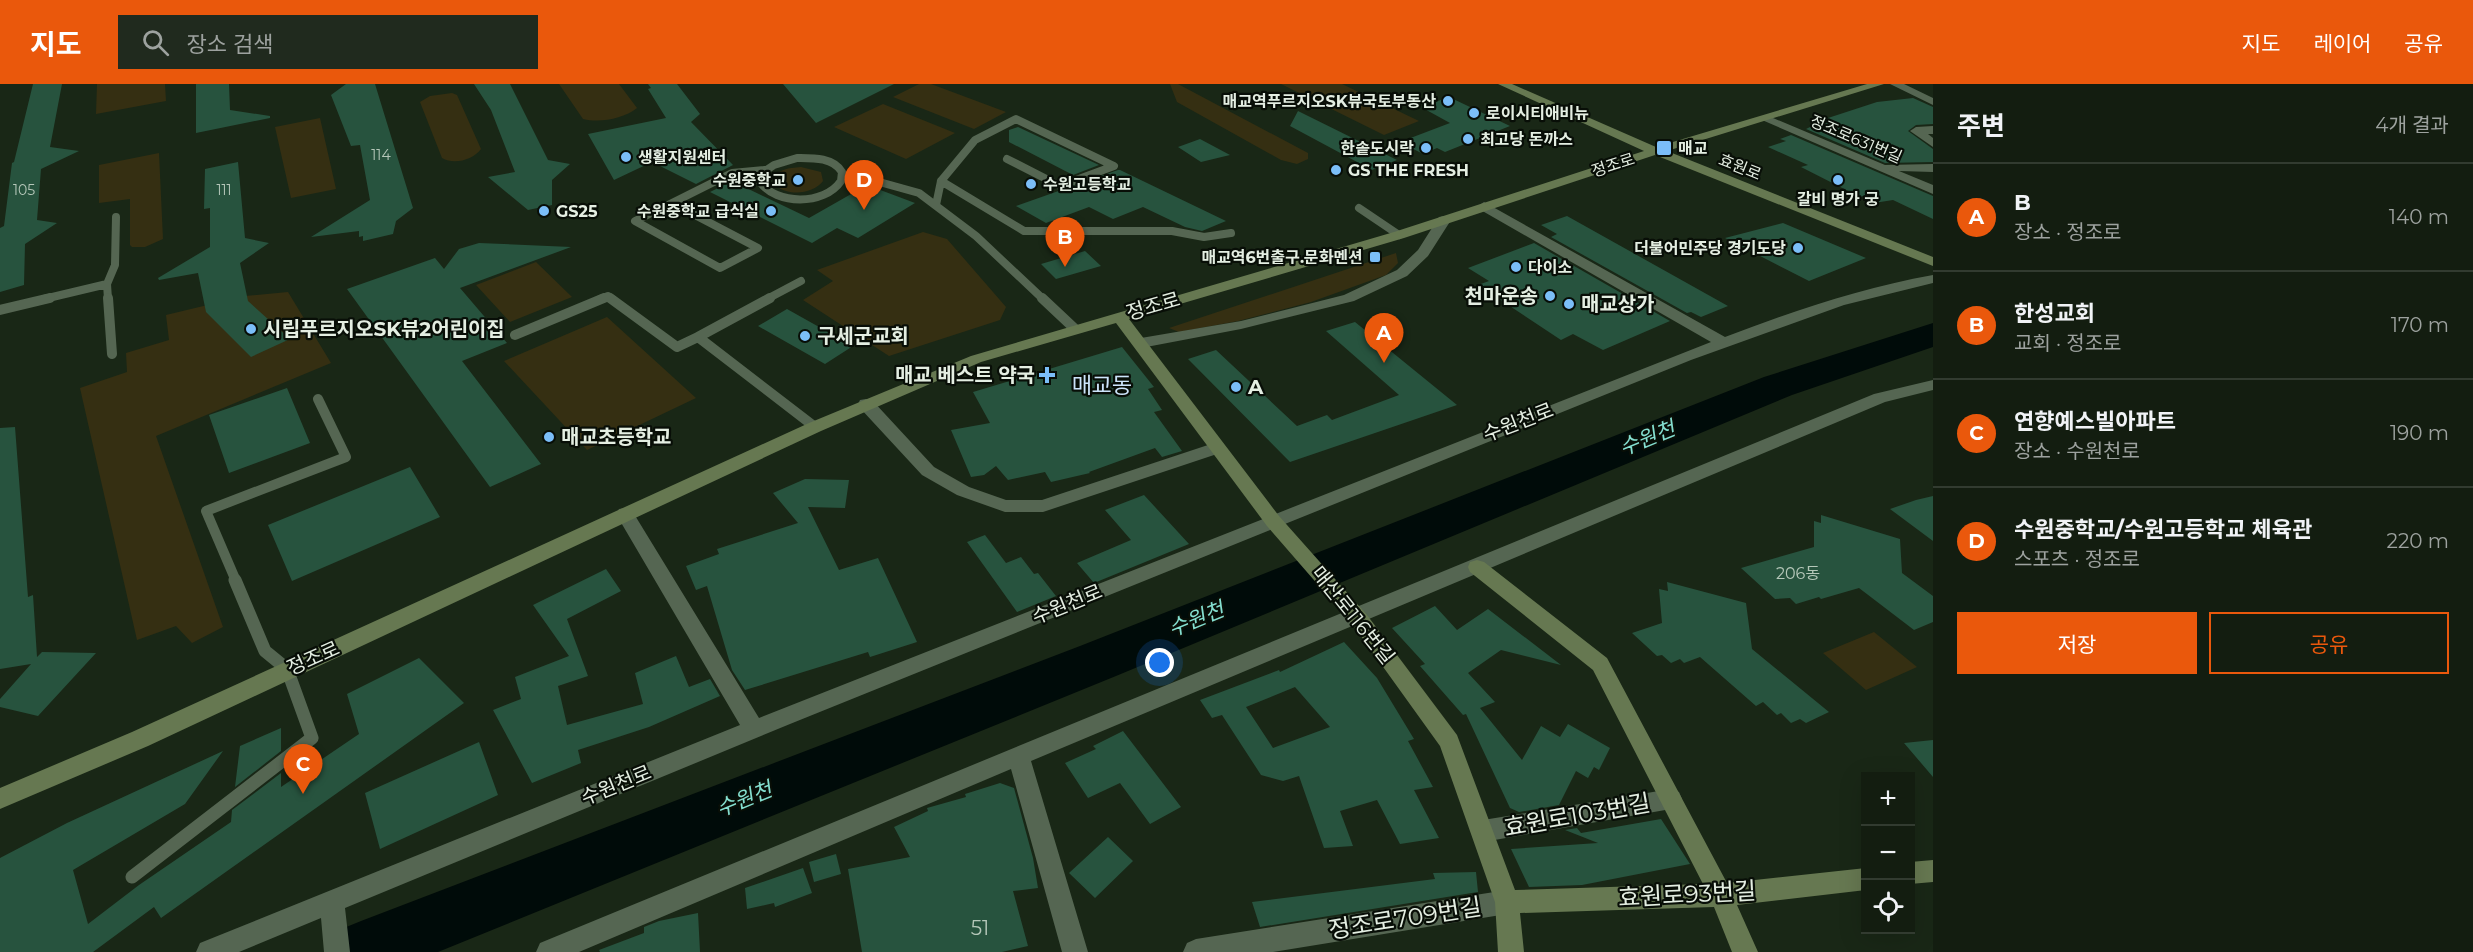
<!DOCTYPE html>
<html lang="ko">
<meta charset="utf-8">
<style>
:root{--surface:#131d10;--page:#202a1e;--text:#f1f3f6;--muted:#9da29f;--line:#323b30;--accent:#ea580c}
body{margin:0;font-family:Montserrat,"Noto Sans KR",sans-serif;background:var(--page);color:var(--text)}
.controls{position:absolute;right:18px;bottom:18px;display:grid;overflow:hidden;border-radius:0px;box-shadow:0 6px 24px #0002}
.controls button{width:54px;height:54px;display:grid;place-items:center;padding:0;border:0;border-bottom:2px solid var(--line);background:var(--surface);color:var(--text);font:30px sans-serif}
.you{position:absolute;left:1160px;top:579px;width:21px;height:21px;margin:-15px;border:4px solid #fff;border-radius:50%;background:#1a73e8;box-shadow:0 0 0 9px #1a73e833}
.badge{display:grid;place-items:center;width:39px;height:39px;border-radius:50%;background:var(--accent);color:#fff;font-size:20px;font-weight:700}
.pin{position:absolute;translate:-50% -50px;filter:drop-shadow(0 2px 3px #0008)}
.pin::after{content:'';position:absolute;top:32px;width:21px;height:18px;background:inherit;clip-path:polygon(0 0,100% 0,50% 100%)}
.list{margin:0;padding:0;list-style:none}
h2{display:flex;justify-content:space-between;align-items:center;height:78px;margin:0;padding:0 24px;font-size:26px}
h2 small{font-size:20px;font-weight:400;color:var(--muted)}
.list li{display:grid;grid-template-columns:39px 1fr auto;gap:18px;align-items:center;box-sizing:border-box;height:108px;padding:0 24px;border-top:2px solid var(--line)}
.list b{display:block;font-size:22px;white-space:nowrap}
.list p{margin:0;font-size:20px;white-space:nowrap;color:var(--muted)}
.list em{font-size:20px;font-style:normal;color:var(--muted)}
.actions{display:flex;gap:12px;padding:18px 24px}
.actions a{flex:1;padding:14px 0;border:2px solid var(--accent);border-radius:0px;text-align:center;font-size:21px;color:var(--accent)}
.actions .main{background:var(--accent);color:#fff}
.icon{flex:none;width:33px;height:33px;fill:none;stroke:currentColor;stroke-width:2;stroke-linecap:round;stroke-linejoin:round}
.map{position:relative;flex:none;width:1933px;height:868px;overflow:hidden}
header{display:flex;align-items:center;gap:36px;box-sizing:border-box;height:84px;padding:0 30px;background:var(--accent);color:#fff}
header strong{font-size:28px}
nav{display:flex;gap:33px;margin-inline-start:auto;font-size:21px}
.search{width:420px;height:54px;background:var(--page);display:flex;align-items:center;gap:15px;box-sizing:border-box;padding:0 21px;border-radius:0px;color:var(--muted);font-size:22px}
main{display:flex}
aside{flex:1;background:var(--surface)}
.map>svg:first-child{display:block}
.green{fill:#352f12}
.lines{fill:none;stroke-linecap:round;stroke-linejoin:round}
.river{fill:#000b09;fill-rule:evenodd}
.building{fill:#27533e;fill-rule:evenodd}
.lane-far2{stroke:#556652;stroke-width:8}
.lane-far1{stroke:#556652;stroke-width:10}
.lane{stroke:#556652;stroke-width:13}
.street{fill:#556652;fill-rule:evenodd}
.secondary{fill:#667851;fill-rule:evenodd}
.poi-dot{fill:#7bbef8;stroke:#080e07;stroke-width:2}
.labels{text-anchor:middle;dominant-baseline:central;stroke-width:4.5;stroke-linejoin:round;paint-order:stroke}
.far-number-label{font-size:14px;fill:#b5c7b9}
.far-poi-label{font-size:16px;font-weight:bold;fill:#e4eee2;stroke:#080e07;text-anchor:start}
.far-street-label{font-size:16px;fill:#e4eee2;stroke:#080e07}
.number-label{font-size:16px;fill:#b5c7b9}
.poi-label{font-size:20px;font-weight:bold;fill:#e4eee2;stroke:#080e07;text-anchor:start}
.street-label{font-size:20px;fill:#e4eee2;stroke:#080e07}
.near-number-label{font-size:20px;fill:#b5c7b9}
.water-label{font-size:21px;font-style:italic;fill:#85e0d1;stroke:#080e07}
.quarter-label{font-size:22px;fill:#cce4fa;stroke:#080e07}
.near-street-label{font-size:24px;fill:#e4eee2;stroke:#080e07}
</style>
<header>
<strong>지도</strong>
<div class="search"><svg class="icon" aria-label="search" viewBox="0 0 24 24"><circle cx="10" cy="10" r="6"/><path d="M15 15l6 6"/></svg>장소 검색</div>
<nav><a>지도</a><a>레이어</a><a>공유</a></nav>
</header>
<main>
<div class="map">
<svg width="1933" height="868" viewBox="0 0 1933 868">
<rect width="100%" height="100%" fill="#192716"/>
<path class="green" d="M97,0H165L166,17L96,30Z
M559,0H619L637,24C623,35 600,39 583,35Z
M919,0H931L1006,28L974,45L893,13Z
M1170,0H1178L1308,69V75L1297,80L1281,76L1177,18Z
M1281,0H1342L1419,37L1384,51Z
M452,9L457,11L481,65C473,76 454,81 442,74L420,18L430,12Z
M883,20L955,49L906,75L834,43Z
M320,34L336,105L291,114L275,43Z
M159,69L163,155L145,163H132L130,161V115L99,119V81Z
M801,83L821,88L823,97C812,111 786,113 773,99C774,85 789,84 801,83Z
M923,148L947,155L1006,223L1000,236L889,272L803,216L833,197L817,186Z
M1396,169L1398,179L1386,191L1311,218L1238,237L1179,248L1169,244Z
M536,178L572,213L510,238L476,201Z
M288,208L331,279L156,352L223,543L192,559L176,542L137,556L80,304L127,288L126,269L169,256L166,231L245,212Z
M607,233L696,314L587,366L504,277Z
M1874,548L1917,583L1866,606L1823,569Z"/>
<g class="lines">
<path class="river" d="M1933,239V263L1792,311L1116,592L438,868H330L339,846L361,837L1080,562L1764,293Z"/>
</g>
<path class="building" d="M33,0H62L50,63L79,67L41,85L37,136L57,139L25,160L24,201L0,208V144L4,142L12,79L14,78Z
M196,0H229L230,26L270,32V34L196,49Z
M346,0H375L413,124L396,137L393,150L363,157V152L359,153V147L311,153L370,116L360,61L351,62L331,11Z
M474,0H510L548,76L570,80L552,96V121L528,126L488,93L515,88L491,26Z
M648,0H677L700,30L691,38L733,81L696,100L652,78L614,96L588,50L666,34L648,5L651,4Z
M783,0H894L816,39Z
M1449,13L1510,42L1445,68L1437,64L1423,70L1400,58L1450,39L1421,23Z
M1913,14L1933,23V40L1916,41L1908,47L1933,65V78L1885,79L1806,45L1828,34L1877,18Z
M1298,27L1397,76L1372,86L1290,42Z
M1018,43L1099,81L1073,91L1009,58V46Z
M1791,51L1933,112V135L1893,116L1874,119L1863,112L1860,113L1801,83L1808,81L1768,63L1786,57L1780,55Z
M1200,55L1230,71L1201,78L1178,63Z
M238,78L245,154L269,159L240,179L248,217L290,255L251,273L206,228L198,189L159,196L158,194L210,163V124L204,125L205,85Z
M1118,86H1120L1226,137L1202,147L1185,143L1143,123L1113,135L1089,123L1046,139L1016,122Z
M732,97L809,134L867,101L915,119L858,154L837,144L812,159L710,108Z
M1567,132L1728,222L1701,233L1691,228L1687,229L1551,153L1557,150L1541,141Z
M1783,139L1866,174L1809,197L1725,154Z
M479,159L571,163L460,204L507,259L462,277L541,380L490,403L347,205L435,174L444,185L459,165Z
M1534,159L1670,237L1603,266L1573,250L1561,256L1478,201L1489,197L1468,184Z
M1085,167L1101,182L1056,195L1041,180Z
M787,225L853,262L825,280L758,242Z
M1355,238L1457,321L1290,378L1188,275L1216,266L1297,342L1327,331L1332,336L1399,311L1326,247Z
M1122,263L1154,303L1148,305L1162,326L1154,328L1182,367L1162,373L1155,364L1089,388L1090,389L1051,398L1045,388L1008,396L996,382L984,391L971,393L951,346L990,339L973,308Z
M287,304L310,359L229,389L209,331Z
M15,343L28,513L33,511L37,573L42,568L96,569L38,632L0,623V615L31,580L0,585V344Z
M410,383L440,433L292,497L268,441Z
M805,395L849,396L845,424L808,423L839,486L878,474L917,558L870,573L868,568L745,606L732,586L707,502L696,506L686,482L719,470L717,465L798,439L773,409Z
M1144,411L1189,460L1094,499L1077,479L1131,456L1105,426Z
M1933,412V457L1890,425L1916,416Z
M1821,431L1900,455L1902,489L1933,512V538L1914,546L1859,504L1821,515L1819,513L1796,520L1790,514L1775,515L1741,484L1814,463V437L1821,439Z
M985,451L1006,479L1021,473L1034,490L1038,489L1056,512L1017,528L967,458Z
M606,485L621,507L567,535L588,592L558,602L567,641L643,620L635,589L676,572L689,603L710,595L720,612L649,643L578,666L581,679L532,699L493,626L521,615L515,593L569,572L533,521Z
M1667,498L1746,519L1752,565L1829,628L1806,639L1800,635L1791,639L1781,629L1777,631L1763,618L1756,622L1700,573L1684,579L1680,575L1671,579L1662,571L1657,572L1632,549L1662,539L1659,505L1668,507Z
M1435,522L1457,546L1488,525L1561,581L1501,566L1468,589L1495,618L1480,624L1522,676L1541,642L1560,653L1568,640L1610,664L1599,686L1594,683L1588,694L1576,687L1559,721L1519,728L1510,724L1466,630L1463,631L1420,582L1425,580L1392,544Z
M1344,558L1377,594L1414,655L1408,657L1433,703L1414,706L1439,754L1400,760L1377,716L1340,727L1353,762L1324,764L1299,692L1283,697L1261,691L1222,631L1212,634L1200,616L1279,586L1280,588ZM1295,603L1330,643L1273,664L1246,623Z
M419,574L464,619L161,834L154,823L93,868H0V774L67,739L223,667L185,720L73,786L88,840L139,801L231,738L232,726L281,689V703L359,650L347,610Z
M281,644V667L235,703L240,662Z
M1123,647L1181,723L1150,740L1120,699L1088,714L1065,679L1096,665L1093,662Z
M1933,656V693L1904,659Z
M479,658L498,711L380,765L365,709Z
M1000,699L1014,704L1033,774L1038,804L1013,807L1028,862L1002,868H862L848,785L910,773L894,743L928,727L927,724L966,713L965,710Z
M1661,735L1690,780L1582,801L1529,803L1511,765L1598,759L1565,746L1577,744L1581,749Z
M1108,753L1133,777L1095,814L1069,789Z
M836,770L841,790L814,798L809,778Z
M803,784L812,809L775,823L774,819L747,825L745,804Z
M1476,788L1478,808L1260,843L1252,818L1435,795L1433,789Z
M698,829L700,868H600L599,866L644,849V843L659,837Z"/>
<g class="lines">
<path class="lane-far2" d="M797,74C812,74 833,73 842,88L841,97C824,122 776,121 760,98L762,89L774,81Z
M843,91L865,94L919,109L976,152L1043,215
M941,97L975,56L1016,35L1114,82L1060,102L1007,75
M672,119L758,164L720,184L635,137Z
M672,119L732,89L765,86
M936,121L941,97L1024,147H1172L1204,153L1231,149
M1359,124L1399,151
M107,200L115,181L116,133
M44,215L107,200L108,215
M600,215L608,212L612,215
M767,215L801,197"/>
<path class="lane-far1" d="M108,214L112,270
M610,214L677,263L698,253
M770,214L698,253L815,343
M1042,214L1075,245
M0,226L50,214
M515,251L604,214
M236,497L206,427L346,373L318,315"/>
<path class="lane" d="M132,793L312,654L287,585L265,567L235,496"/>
<path class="street" d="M1890,0H1904L1933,14V21Z
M1766,31L1885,81L1933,80V88L1899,87L1933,101V110L1762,36L1760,34Z
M1933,42V50H1928L1933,54V63L1910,47L1916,43Z
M1484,118L1725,253C1793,227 1861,204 1933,191V199L1844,221L1691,276L790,640L345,824L350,868H324L321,834L239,868H196L200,859L740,641L616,430L619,425L625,424L631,425L759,634L1711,258L1479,125L1478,122Z
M1444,132L1451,136L1428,172L1407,192L1354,217L1241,245L1141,264L1133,259L1141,254L1241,237L1344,211L1397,186L1418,166L1439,133Z
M1933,296V306L1885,318L1031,677L1088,868H1062L1011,685L579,868H536L540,859L1874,310Z
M866,315L872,316L934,383L969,403L1006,416H1042L1211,360H1223L1225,364L1223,368L1043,428H1005L957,411L922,391L860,324L858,320L860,316Z
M1671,705L1679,708L1682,715L1679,722L1671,725L1483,758L1475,755L1471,747L1475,739L1483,736Z
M1507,806L1516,810L1519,818L1516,826L1507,830L1273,868H1183L1187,859L1196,855Z"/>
<path class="secondary" d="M1498,0H1512L1656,63L1867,0H1884L1667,67L1933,173V182L1655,71L1404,154L1129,235L1279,432L1367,531L1457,651L1515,806L1703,800L1593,586L1470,488L1468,483L1470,478L1477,476L1484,478L1607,574L1727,799L1866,784V806L1737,821L1758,868H1732L1714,823L1520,829L1524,868H1498L1495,818L1440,662L1353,541L1267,442L1116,239L981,278L821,347L148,662L0,725V704L132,648L809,339L971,272L1394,148L1644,67Z
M1933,776V798L1910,800V778Z"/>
</g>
<g class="poi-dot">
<circle cx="1448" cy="17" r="6"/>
<circle cx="1474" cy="29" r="6"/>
<circle cx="1468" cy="55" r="6"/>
<circle cx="1426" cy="64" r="6"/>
<rect x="1656" y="56" width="16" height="16" rx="3"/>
<circle cx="626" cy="73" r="6"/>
<circle cx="1336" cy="86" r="6"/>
<circle cx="798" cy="96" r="6"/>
<circle cx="1838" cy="96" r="6"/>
<circle cx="1031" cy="100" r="6"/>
<circle cx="544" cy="127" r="6"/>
<circle cx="771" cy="127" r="6"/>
<circle cx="1798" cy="164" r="6"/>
<rect x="1369" y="167" width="12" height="12" rx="3"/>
<circle cx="1516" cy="183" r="6"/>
<circle cx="1550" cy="212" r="6"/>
<circle cx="1569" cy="220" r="6"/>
<circle cx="251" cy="245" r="6"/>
<circle cx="805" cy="252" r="6"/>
<path d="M1044 282h6v6h6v6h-6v6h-6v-6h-6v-6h6z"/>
<circle cx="1236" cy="303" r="6"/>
<circle cx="549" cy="353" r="6"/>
</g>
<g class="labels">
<g class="far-number-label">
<text x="381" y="71">114</text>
<text x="24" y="106">105</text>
<text x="224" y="106">111</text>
</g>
<g class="far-poi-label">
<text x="1436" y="17" text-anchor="end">매교역푸르지오SK뷰국토부동산</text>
<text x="1486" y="29">로이시티애비뉴</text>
<text x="1480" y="55">최고당 돈까스</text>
<text x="1414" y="64" text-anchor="end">한솥도시락</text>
<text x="1678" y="64">매교</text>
<text x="638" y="73">생활지원센터</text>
<text x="1348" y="86">GS THE FRESH</text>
<text x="786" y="96" text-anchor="end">수원중학교</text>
<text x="1043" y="100">수원고등학교</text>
<text x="1838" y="115" text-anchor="middle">갈비 명가 궁</text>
<text x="556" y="127">GS25</text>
<text x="759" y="127" text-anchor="end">수원중학교 급식실</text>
<text x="1786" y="164" text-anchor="end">더불어민주당 경기도당</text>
<text x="1363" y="173" text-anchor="end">매교역6번출구.문화멘션</text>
<text x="1528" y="183">다이소</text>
</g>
<g class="far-street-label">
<text transform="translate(1856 55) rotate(23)">정조로631번길</text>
<text transform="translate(1613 81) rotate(-18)">정조로</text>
<text transform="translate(1740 83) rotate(22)">효원로</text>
</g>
<g class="number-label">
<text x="1798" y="489">206동</text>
</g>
<g class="poi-label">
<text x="1538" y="212" text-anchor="end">천마운송</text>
<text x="1581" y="220">매교상가</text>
<text x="263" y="245">시립푸르지오SK뷰2어린이집</text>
<text x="817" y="252">구세군교회</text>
<text x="1035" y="291" text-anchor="end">매교 베스트 약국</text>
<text x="1248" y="303">A</text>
<text x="561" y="353">매교초등학교</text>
</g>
<g class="street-label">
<text transform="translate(1153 222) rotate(-16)">정조로</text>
<text transform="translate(1518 338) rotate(-21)">수원천로</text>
<text transform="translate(1067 520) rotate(-22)">수원천로</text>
<text transform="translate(1353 531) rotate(51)">매산로116번길</text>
<text transform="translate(313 574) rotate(-24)">정조로</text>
<text transform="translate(616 701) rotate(-22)">수원천로</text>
</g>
<g class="near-number-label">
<text x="980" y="844">51</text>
</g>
<g class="water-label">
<text transform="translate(1647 354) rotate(-22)">수원천</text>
<text transform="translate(1196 535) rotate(-22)">수원천</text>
<text transform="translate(744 715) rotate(-22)">수원천</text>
</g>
<g class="quarter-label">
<text x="1102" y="301">매교동</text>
</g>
<g class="near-street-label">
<text transform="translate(1577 731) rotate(-10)">효원로103번길</text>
<text transform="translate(1687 810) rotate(-3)">효원로93번길</text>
<text transform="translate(1405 834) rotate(-9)">정조로709번길</text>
</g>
</g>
</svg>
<div class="controls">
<button>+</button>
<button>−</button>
<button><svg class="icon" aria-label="locate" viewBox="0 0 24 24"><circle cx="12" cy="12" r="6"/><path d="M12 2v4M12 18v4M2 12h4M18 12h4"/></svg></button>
</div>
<div class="you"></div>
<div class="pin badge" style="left:1384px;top:279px">A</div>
<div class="pin badge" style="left:1065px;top:183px">B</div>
<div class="pin badge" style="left:303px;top:710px">C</div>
<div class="pin badge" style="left:864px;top:126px">D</div>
</div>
<aside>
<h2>주변<small>4개 결과</small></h2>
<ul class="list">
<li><span class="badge">A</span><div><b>B</b><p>장소 · 정조로</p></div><em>140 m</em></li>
<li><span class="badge">B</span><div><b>한성교회</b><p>교회 · 정조로</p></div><em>170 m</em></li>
<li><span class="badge">C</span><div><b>연향예스빌아파트</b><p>장소 · 수원천로</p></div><em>190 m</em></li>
<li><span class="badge">D</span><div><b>수원중학교/수원고등학교 체육관</b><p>스포츠 · 정조로</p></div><em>220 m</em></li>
</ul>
<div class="actions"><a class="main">저장</a><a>공유</a></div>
</aside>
</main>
